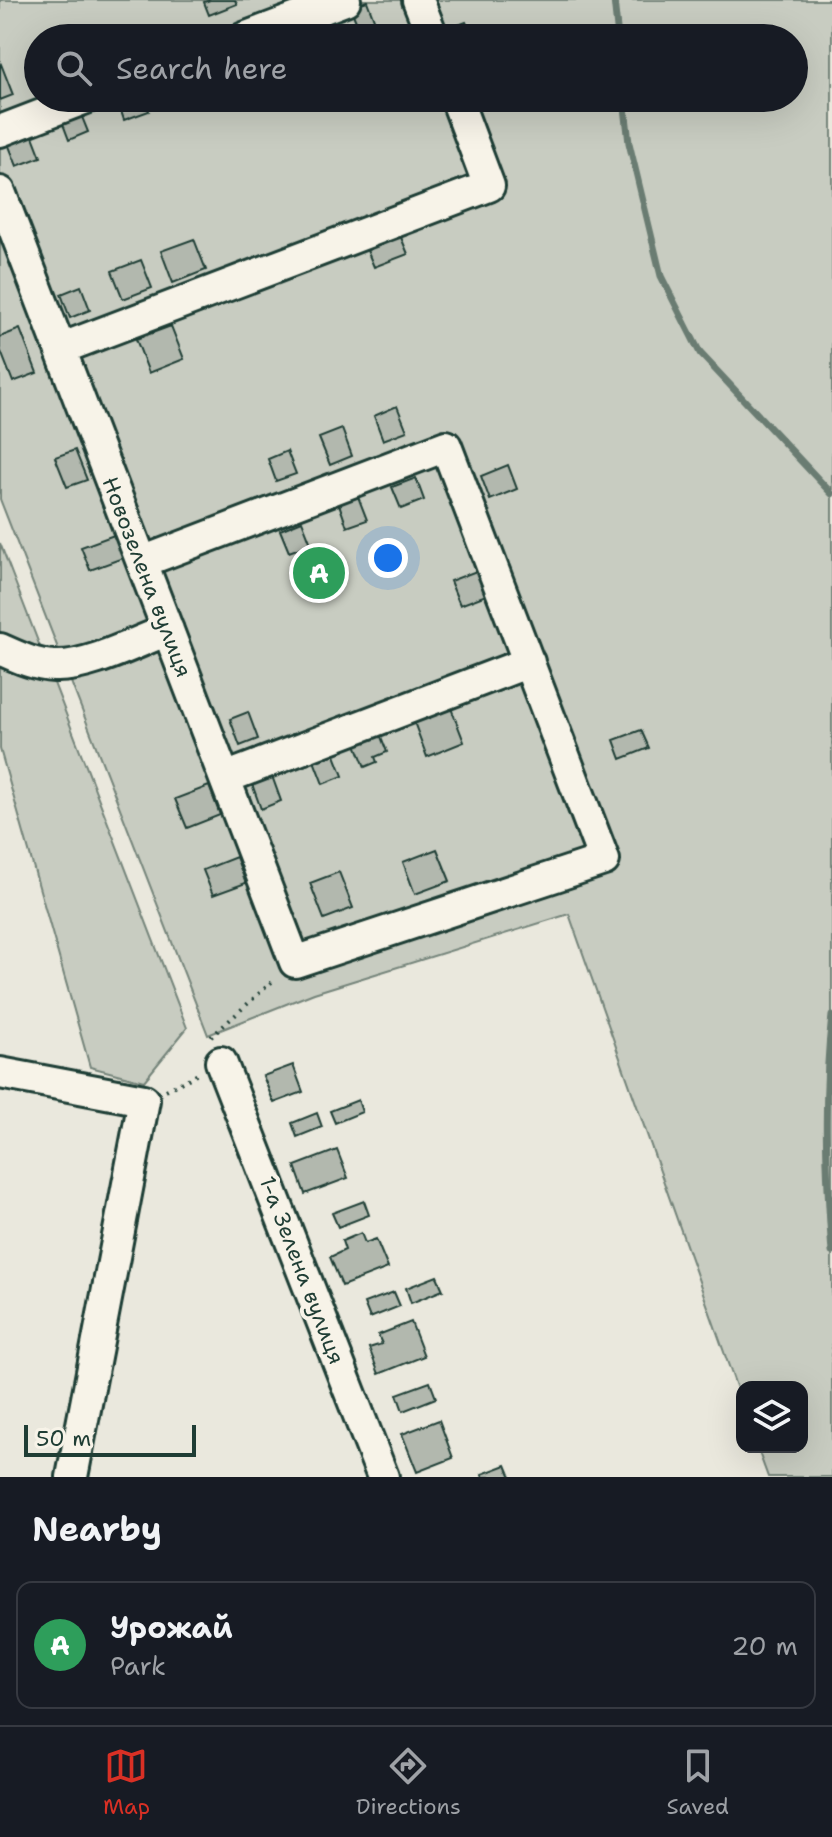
<!DOCTYPE html>
<meta charset="utf-8">
<style>
:root{--surface:#171b24;--page:#20242c;--text:#f1f3f6;--muted:#9ea1a6;--line:#363941;--accent:#d93025}
body{margin:0;font-family:"Shantell Sans",sans-serif;background:var(--page);color:var(--text)}
.controls{position:absolute;right:24px;bottom:24px;display:grid;overflow:hidden;border-radius:16px;box-shadow:0 8px 32px #0002}
.controls button{width:72px;height:72px;display:grid;place-items:center;padding:0;border:0;border-bottom:2px solid var(--line);background:var(--surface);color:var(--text);font:40px sans-serif}
.scale{position:absolute;left:24px;bottom:20px;width:172px;box-sizing:border-box;padding-left:8px;border:4px solid #1f3d34;border-top:0;font-size:22px;line-height:28px;white-space:nowrap;color:#1f3d34;-webkit-text-stroke:6px #f7f3e8;paint-order:stroke}
.you{position:absolute;left:388px;top:558px;width:28px;height:28px;margin:-20px;border:6px solid #fff;border-radius:50%;background:#1a73e8;box-shadow:0 0 0 12px #1a73e833}
.badge{display:grid;place-items:center;width:52px;height:52px;border-radius:50%;background:var(--accent);color:#fff;font-size:26px;font-weight:700}
.pin{position:absolute;translate:-50% -50%;border:4px solid #fff;box-shadow:0 2px 8px #0006}
.list{margin:0;padding:0;list-style:none}
h2{display:flex;justify-content:space-between;align-items:center;height:104px;margin:0;padding:0 32px;font-size:34px}
h2 small{font-size:26px;font-weight:400;color:var(--muted)}
.list li{display:grid;grid-template-columns:52px 1fr auto;gap:24px;align-items:center;box-sizing:border-box;height:128px;margin:0 16px 16px;padding:0 16px;border:2px solid var(--line);border-radius:16px}
.list b{display:block;font-size:30px;white-space:nowrap}
.list p{margin:0;font-size:26px;white-space:nowrap;color:var(--muted)}
.list em{font-size:26px;font-style:normal;color:var(--muted)}
.icon{flex:none;width:44px;height:44px;fill:none;stroke:currentColor;stroke-width:2;stroke-linecap:round;stroke-linejoin:round}
.map{position:relative;flex:none;width:832px;height:1477px;overflow:hidden}
.search{position:absolute;background:var(--surface);box-shadow:0 8px 32px #0002;left:24px;right:24px;top:24px;height:88px;display:flex;align-items:center;gap:20px;box-sizing:border-box;padding:0 28px;border-radius:44px;color:var(--muted);font-size:30px}
.sheet{height:248px;background:var(--surface)}
nav{display:flex;justify-content:space-around;align-items:center;box-sizing:border-box;height:112px;border-top:2px solid var(--line);background:var(--surface);font-size:22px;color:var(--muted)}
nav a{display:grid;justify-items:center;gap:4px}
nav .on{color:var(--accent)}
.map>svg:first-child{display:block}
.green{fill:#c8ccc1;stroke:#74847a;stroke-width:2;fill-rule:evenodd}
.lines{fill:none;stroke-linecap:round;stroke-linejoin:round}
.stream{stroke:#6a7c72;stroke-width:7}
.building{fill:#b2b8ae;stroke:#1f3d34;stroke-width:2}
.minor-casing{stroke:#1f3d34;stroke-width:36}
.path{stroke:#1f3d34;stroke-width:4;stroke-dasharray:2 6;stroke-linecap:butt}
.minor{stroke:#f7f3e8;stroke-width:30}
.labels{text-anchor:middle;dominant-baseline:central;stroke-width:8;stroke-linejoin:round;paint-order:stroke}
.street-label{font-size:22px;fill:#1f3d34;stroke:#f7f3e8}
</style>
<div class="map">
<svg width="832" height="1477" viewBox="0 0 832 1477">
<rect width="100%" height="100%" fill="#eae8dd"/>
<filter id="ink" filterUnits="userSpaceOnUse"><feTurbulence type="fractalNoise" baseFrequency=".0125" numOctaves="2"/><feDisplacementMap in="SourceGraphic" scale="16" xChannelSelector="R" yChannelSelector="G"/><feConvolveMatrix kernelMatrix="1 2 1 2 8 2 1 2 1" color-interpolation-filters="sRGB"/></filter>
<g filter="url(#ink)">
<path class="green" d="M0,0H832V1477H768L757,1447H802V1387H742V1403L569,914L314,993L208,1035L0,499ZM38,38H794V98H38Z
M0,543L187,1028L144,1081L90,1067L0,749Z"/>
<g class="lines">
<path class="stream" d="M614,0L618,38
M624,98L629,143L661,276L700,353L832,494
M832,1016C823,1094 826,1173 832,1252"/>
</g>
<path class="building" d="M210,0H235L237,4L209,15L204,2Z
M367,1L378,30L362,36L350,7Z
M466,22L473,38H454L450,28Z
M1,64L13,95L0,100V65Z
M128,98H144L149,111L124,120L118,102Z
M82,117L88,132L69,140L63,124Z
M31,131L41,157L17,166L7,141Z
M400,235L408,254L374,267L366,248Z
M194,239L206,270L173,283L161,251Z
M141,260L152,288L123,299L112,271Z
M81,286L90,310L70,318L61,294Z
M171,326L184,359L149,373L136,339Z
M20,329L37,373L13,382L0,349V337Z
M397,406L407,431L383,440L374,416Z
M342,429L352,456L330,465L319,438Z
M75,450L87,480L67,487L55,457Z
M287,451L296,474L276,481L268,459Z
M508,465L517,489L490,500L481,476Z
M416,478L424,500L401,509L392,487Z
M357,494L367,520L347,527L338,501Z
M302,521L311,544L289,552L280,530Z
M114,535L123,558L90,570L81,547Z
M479,570L489,594L460,605L450,581Z
M451,708L464,742L427,757L414,722Z
M248,712L258,739L240,746L230,719Z
M378,729L387,752L375,757L377,762L365,767L354,739Z
M641,730L649,748L621,759L614,740Z
M333,750L343,776L323,784L313,758Z
M272,776L281,801L261,809L252,784Z
M209,786L220,815L187,828L175,799Z
M437,849L450,881L415,894L403,862Z
M236,857L246,883L213,895L203,870Z
M339,872L353,908L324,919L310,883Z
M293,1065L303,1092L274,1103L263,1076Z
M358,1100L362,1112L335,1123L330,1111Z
M317,1113L322,1127L297,1137L292,1123Z
M337,1150L348,1178L305,1194L295,1166Z
M364,1201L369,1215L338,1227L332,1213Z
M361,1233L365,1243L376,1239L388,1268L342,1286L330,1257L345,1250L342,1241Z
M437,1276L443,1290L411,1303L406,1288Z
M394,1292L400,1306L370,1318L364,1303Z
M411,1322L424,1356L379,1374L369,1348L382,1344L378,1335Z
M430,1382L436,1398L403,1411L397,1394Z
M439,1420L453,1458L417,1472L402,1434Z
M506,1465L511,1477H483L482,1474Z"/>
<g class="lines">
<g class="minor-casing">
<path id="minor" d="M418,0L433,38
M244,38L345,0
M0,131L86,98
M0,192L295,962L604,860L446,446L142,562
M60,349L489,186L456,98
M0,649C18,657 34,665 54,666C87,668 136,642 168,630
M225,778L529,662
M221,1062L383,1477
M0,1073L144,1100L72,1477"/>
</g>
<path class="path" d="M211,1037L275,979
M166,1090L198,1074"/>
<use href="#minor" class="minor"/>
</g>
</g>
<g class="labels">
<g class="street-label">
<text transform="translate(147 577) rotate(69)">Новозелена вулиця</text>
<text transform="translate(302 1270) rotate(69)">1-а Зелена вулиця</text>
</g>
</g>
</svg>
<div class="controls">
<button><svg class="icon" aria-label="layers" viewBox="0 0 24 24"><path d="M12 4l9 5-9 5-9-5zM3 14l9 5 9-5"/></svg></button>
</div>
<div class="scale">50 m</div>
<div class="you"></div>
<div class="pin badge" style="left:319px;top:573px;background:#2e9e5b">A</div>
<div class="search"><svg class="icon" aria-label="search" viewBox="0 0 24 24"><circle cx="10" cy="10" r="6"/><path d="M15 15l6 6"/></svg>Search here</div>
</div>
<section class="sheet">
<h2>Nearby<small></small></h2>
<ul class="list">
<li><span class="badge" style="background:#2e9e5b">A</span><div><b>Урожай</b><p>Park</p></div><em>20 m</em></li>
</ul>
</section>
<nav>
<a class="on"><svg class="icon" aria-label="map" viewBox="0 0 24 24"><path d="M3 6l6-2 6 2 6-2v14l-6 2-6-2-6 2zM9 4v14M15 6v14"/></svg>Map</a>
<a><svg class="icon" aria-label="directions" viewBox="0 0 24 24"><path d="M12 3l9 9-9 9-9-9zM9 14v-3h6M13 9l2 2-2 2"/></svg>Directions</a>
<a><svg class="icon" aria-label="saved" viewBox="0 0 24 24"><path d="M7 4h10v16l-5-4-5 4z"/></svg>Saved</a>
</nav>
